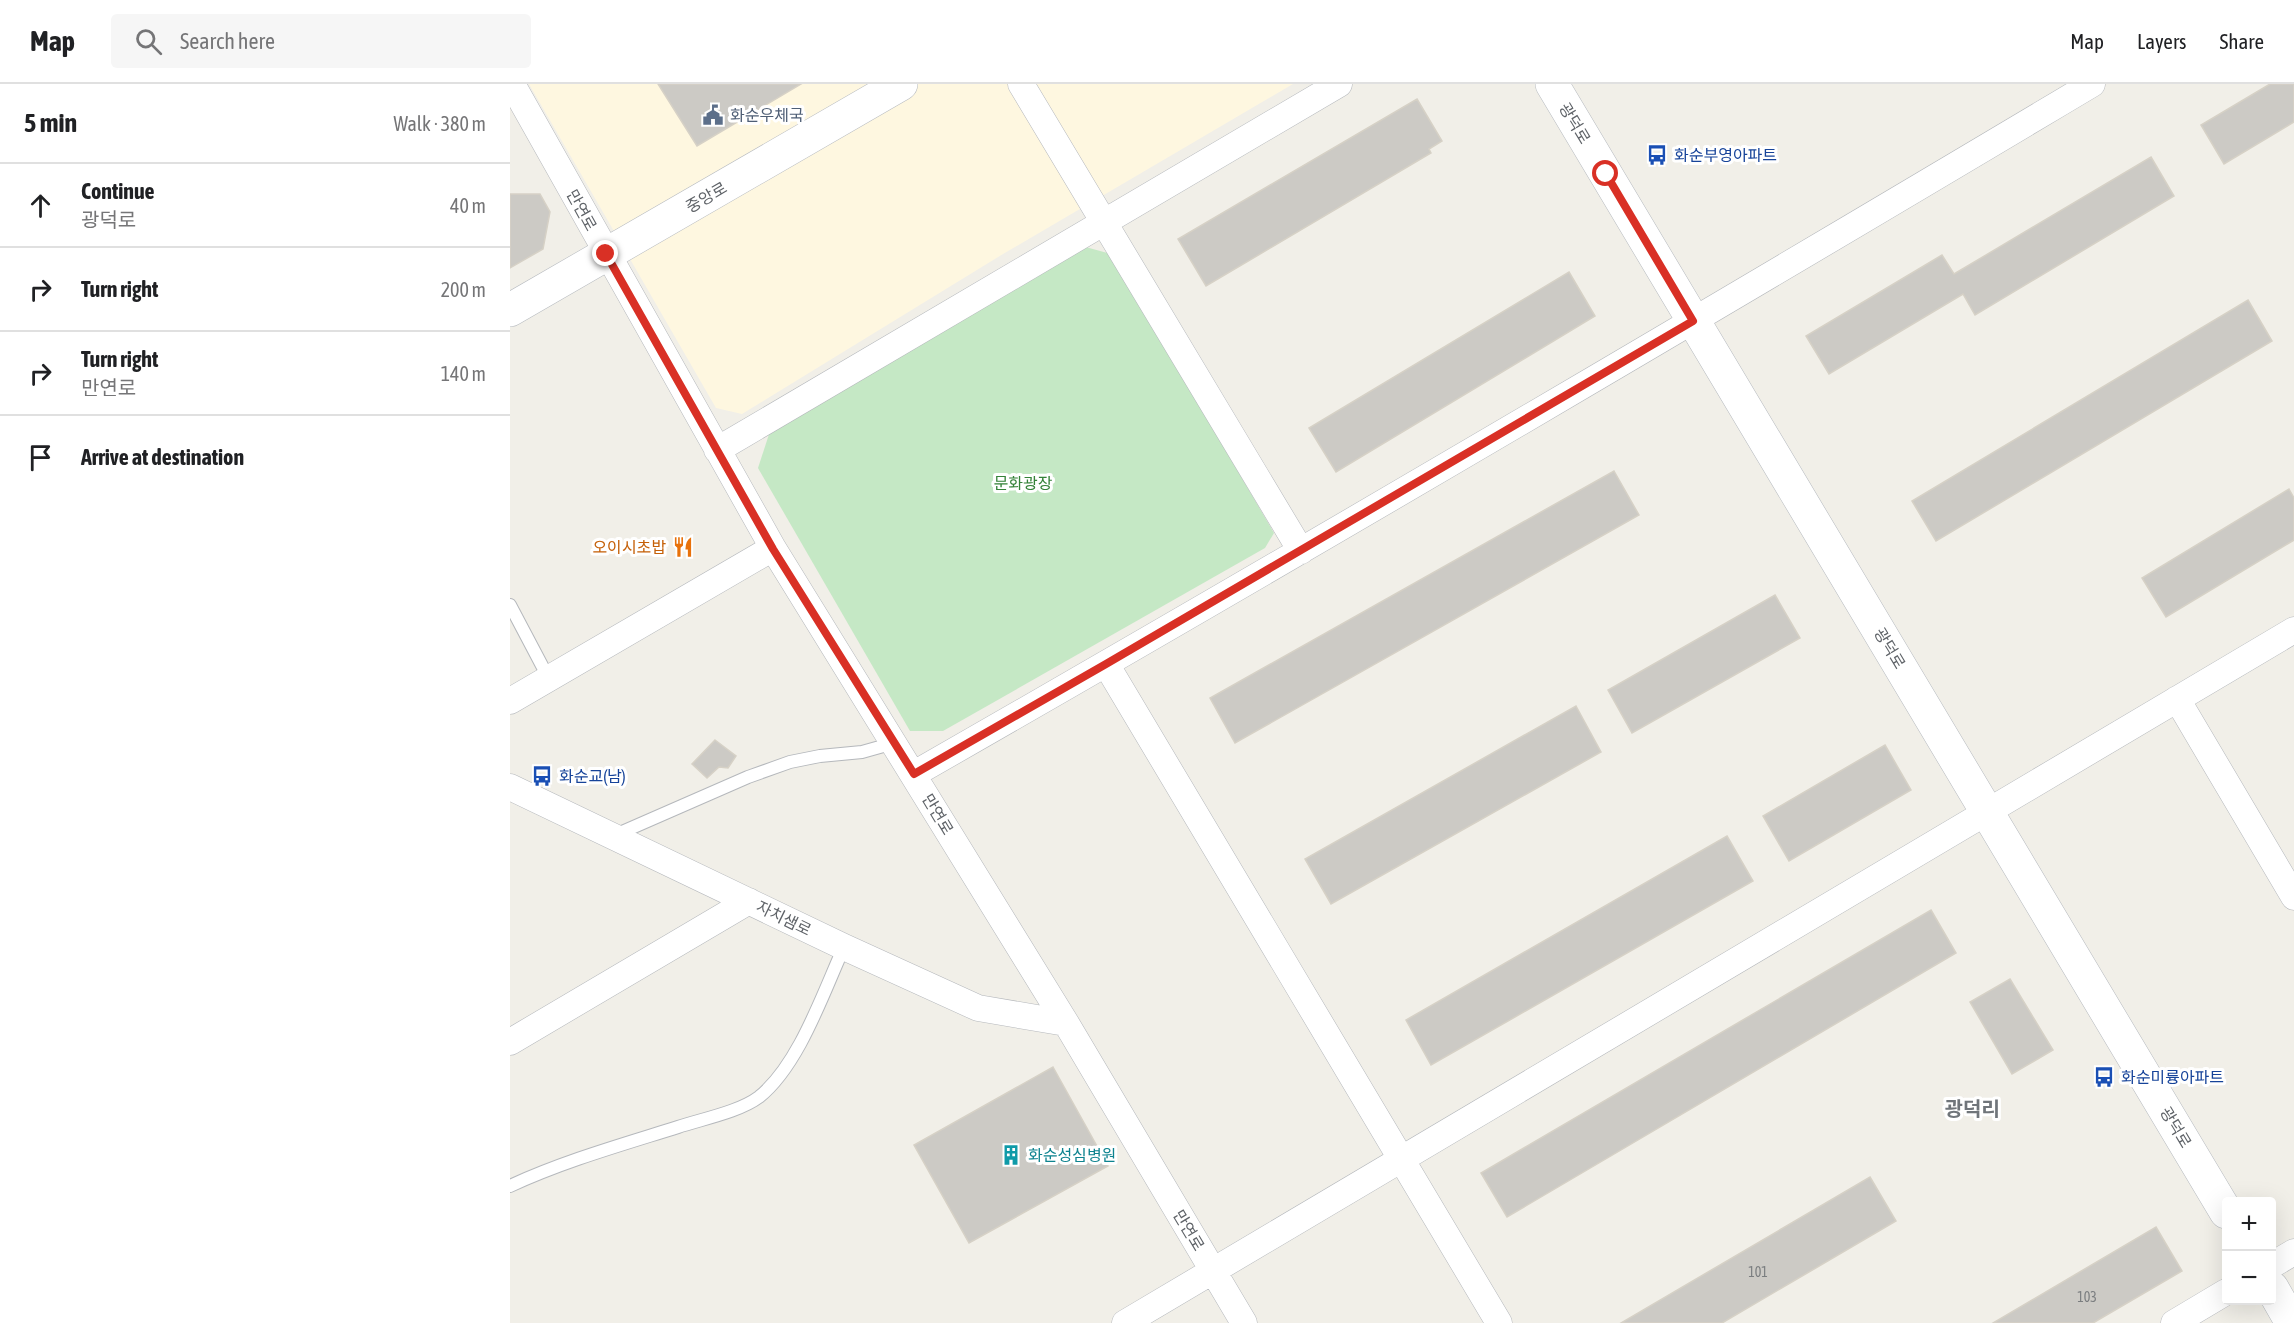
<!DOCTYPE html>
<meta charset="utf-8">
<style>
:root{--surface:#fff;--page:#f6f6f6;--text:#202124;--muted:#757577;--line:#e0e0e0}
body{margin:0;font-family:"Asap Condensed","Noto Sans KR",sans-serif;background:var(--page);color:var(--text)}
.controls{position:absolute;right:18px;bottom:18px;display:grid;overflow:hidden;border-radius:6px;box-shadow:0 6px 24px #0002}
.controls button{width:54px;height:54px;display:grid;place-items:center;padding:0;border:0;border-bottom:2px solid var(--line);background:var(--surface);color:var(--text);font:30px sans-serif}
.stop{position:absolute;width:18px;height:18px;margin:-14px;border:4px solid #d93025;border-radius:50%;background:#fff}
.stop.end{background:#d93025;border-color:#fff;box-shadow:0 2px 6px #0008}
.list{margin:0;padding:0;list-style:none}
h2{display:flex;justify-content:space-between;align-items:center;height:78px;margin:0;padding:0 24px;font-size:26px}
h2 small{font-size:20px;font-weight:400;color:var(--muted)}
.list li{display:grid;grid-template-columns:39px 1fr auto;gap:18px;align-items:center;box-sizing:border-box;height:84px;padding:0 24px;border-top:2px solid var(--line)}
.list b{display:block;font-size:22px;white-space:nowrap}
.list p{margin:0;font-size:20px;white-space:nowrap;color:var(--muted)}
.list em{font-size:20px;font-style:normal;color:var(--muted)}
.icon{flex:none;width:33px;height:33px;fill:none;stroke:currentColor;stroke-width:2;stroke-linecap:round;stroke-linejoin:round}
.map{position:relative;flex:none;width:1784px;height:1239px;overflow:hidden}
header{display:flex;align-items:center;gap:36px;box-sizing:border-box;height:84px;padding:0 30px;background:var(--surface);border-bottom:2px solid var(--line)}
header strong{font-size:28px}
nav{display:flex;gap:33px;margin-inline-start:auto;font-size:21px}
.search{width:420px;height:54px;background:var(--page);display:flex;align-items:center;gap:15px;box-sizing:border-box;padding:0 21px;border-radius:6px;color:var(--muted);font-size:22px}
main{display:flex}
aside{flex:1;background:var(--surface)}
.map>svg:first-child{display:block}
.commercial{fill:#fef7e0}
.green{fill:#c5e8c5}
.building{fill:#cccac5;stroke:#d6d1c6;stroke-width:1.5}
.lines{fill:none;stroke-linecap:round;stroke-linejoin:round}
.lane-casing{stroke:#b5b8bc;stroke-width:14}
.street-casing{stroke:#b5b8bc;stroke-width:27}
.secondary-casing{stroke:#b6babf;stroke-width:34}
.lane{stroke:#fff;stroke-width:12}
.street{stroke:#fff;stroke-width:26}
.secondary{stroke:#fff;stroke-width:33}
.route{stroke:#d93025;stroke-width:8}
.labels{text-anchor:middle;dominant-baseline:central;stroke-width:6;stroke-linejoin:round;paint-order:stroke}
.number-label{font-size:14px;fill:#7a7d7f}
.service-label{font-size:16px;fill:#4e5e75;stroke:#fff;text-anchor:start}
.street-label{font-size:16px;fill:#5f6368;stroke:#fff}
.transit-label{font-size:16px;fill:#164399;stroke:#fff;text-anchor:start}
.park-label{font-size:16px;fill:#348238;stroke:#fff}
.food-label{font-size:16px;fill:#c56008;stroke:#fff;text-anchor:end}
.culture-label{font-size:16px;fill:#0d838f;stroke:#fff;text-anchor:start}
.quarter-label{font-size:20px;font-weight:bold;fill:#70757a;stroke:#fff}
</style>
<header>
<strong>Map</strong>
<div class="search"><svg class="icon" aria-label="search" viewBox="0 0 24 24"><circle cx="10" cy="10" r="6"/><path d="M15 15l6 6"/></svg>Search here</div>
<nav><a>Map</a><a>Layers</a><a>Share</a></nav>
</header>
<main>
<aside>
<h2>5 min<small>Walk · 380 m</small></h2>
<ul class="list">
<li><svg class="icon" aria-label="ahead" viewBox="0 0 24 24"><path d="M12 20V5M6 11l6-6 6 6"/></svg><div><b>Continue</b><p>광덕로</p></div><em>40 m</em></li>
<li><svg class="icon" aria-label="right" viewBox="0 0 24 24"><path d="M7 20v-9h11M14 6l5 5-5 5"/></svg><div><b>Turn right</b></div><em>200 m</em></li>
<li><svg class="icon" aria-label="right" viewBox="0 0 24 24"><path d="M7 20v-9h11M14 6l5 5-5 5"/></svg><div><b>Turn right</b><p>만연로</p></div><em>140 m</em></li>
<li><svg class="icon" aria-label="arrive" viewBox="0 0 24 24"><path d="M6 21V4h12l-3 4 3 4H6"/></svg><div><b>Arrive at destination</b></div></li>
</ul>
</aside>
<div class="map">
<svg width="1784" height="1239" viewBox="0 0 1784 1239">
<rect width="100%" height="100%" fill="#f1efe8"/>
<path class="commercial" d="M19,0H783L493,170L232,330L206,324Z"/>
<path class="green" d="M572,162L601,170L764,449L755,464L433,647H400L248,384L262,341Z"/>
<path class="building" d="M148,0H291L187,62Z
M1760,0H1784V38L1714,80L1691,41Z
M907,15L932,57L919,65L921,69L696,202L668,155Z
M1641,73L1664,112L1465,231L1453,210L1319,290L1296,252L1432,171L1444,190Z
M0,110H30L40,128L33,165L0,184Z
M1059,188L1085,232L826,388L799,344Z
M1738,216L1762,257L1426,457L1402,417Z
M1104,387L1129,431L725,659L700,614Z
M1779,405L1784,414V456L1656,533L1632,494Z
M1265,511L1290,554L1122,649L1098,606Z
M1066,622L1091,668L821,820L795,775Z
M205,656L226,672L218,684L209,683L197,694L182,680Z
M1375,661L1401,706L1279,777L1253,732Z
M1217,752L1243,797L921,981L896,936Z
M1421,826L1446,869L997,1133L971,1089Z
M1500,895L1543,966L1502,990L1460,918Z
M543,983L598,1082L459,1159L404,1061Z
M1360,1093L1386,1137L1212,1239H1111Z
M1646,1143L1672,1187L1583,1239H1483Z"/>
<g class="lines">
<g class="lane-casing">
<path id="lane" d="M0,521L38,593
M103,752L238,693L280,678L310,672L352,668L384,659
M0,1102C54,1077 111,1061 168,1043C192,1035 229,1028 249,1013C289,981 313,909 334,863"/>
</g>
<g class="street-casing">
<path id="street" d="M2,0L263,464L556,939L734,1239
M511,0L791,467
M207,366L829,0
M596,580L989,1239
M1667,615L1784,813
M0,617L263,464
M404,690C799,464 1191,233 1582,0
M0,703L334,863L468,924L556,939
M0,958L239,817
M1762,1181L1784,1168
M615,1239L1784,546
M1664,1239L1716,1208"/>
</g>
<g class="secondary-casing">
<path id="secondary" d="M1042,0L1716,1128
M0,226L391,0
M1762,1204L1782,1239"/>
</g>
<use href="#lane" class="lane"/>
<use href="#street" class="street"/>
<use href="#secondary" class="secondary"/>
</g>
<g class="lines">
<path class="route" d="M96,170L263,465L404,690L596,580L1183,237L1096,90"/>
</g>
<defs>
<g id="civic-bare" transform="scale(1.62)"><path d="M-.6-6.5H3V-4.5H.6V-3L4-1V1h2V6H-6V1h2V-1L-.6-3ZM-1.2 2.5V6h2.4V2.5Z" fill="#5c6f8a" stroke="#fff" stroke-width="2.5" paint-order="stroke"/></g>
<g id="bus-bare" transform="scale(1.62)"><path d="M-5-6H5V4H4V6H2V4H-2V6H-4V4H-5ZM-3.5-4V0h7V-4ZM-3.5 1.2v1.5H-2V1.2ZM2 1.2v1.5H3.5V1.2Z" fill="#1a4fb4" stroke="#fff" stroke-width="2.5" paint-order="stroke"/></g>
<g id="restaurant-bare" transform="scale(1.62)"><path d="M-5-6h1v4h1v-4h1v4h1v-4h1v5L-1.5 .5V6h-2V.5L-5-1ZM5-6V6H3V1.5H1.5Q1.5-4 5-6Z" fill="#e8710a" stroke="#fff" stroke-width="2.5" paint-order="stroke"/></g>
<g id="building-bare" transform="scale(1.62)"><path d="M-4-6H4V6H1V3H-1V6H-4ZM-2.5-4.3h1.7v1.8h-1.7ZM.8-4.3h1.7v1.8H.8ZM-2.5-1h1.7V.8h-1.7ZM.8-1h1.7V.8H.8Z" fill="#0f9aa8" stroke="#fff" stroke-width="2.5" paint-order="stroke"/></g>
</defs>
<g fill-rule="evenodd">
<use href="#civic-bare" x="203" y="31"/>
<use href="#bus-bare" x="1147" y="71"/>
<use href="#restaurant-bare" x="173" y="463"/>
<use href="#bus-bare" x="32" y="692"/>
<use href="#bus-bare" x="1594" y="993"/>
<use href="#building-bare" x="501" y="1071"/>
</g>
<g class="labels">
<g class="number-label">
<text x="1248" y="1188">101</text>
<text x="1577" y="1213">103</text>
</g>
<g class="service-label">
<text x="220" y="31">화순우체국</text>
</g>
<g class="street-label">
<text transform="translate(1065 39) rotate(59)">광덕로</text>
<text transform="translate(196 113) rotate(-30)">중앙로</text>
<text transform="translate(72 126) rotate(61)">만연로</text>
<text transform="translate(1380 564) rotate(59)">광덕로</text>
<text transform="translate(428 730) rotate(59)">만연로</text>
<text transform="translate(274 834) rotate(26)">자치샘로</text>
<text transform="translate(1666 1043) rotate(59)">광덕로</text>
<text transform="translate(679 1146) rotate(59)">만연로</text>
</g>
<g class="transit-label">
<text x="1164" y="71">화순부영아파트</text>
<text x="49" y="692">화순교(남)</text>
<text x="1611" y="993">화순미륭아파트</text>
</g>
<g class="park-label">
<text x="513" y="399">문화광장</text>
</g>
<g class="food-label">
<text x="156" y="463">오이시초밥</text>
</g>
<g class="culture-label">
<text x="518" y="1071">화순성심병원</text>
</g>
<g class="quarter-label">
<text x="1462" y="1024">광덕리</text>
</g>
</g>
</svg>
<div class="controls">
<button>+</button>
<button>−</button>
</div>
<div class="stop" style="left:1096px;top:90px"></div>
<div class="stop end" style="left:96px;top:170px"></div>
</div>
</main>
